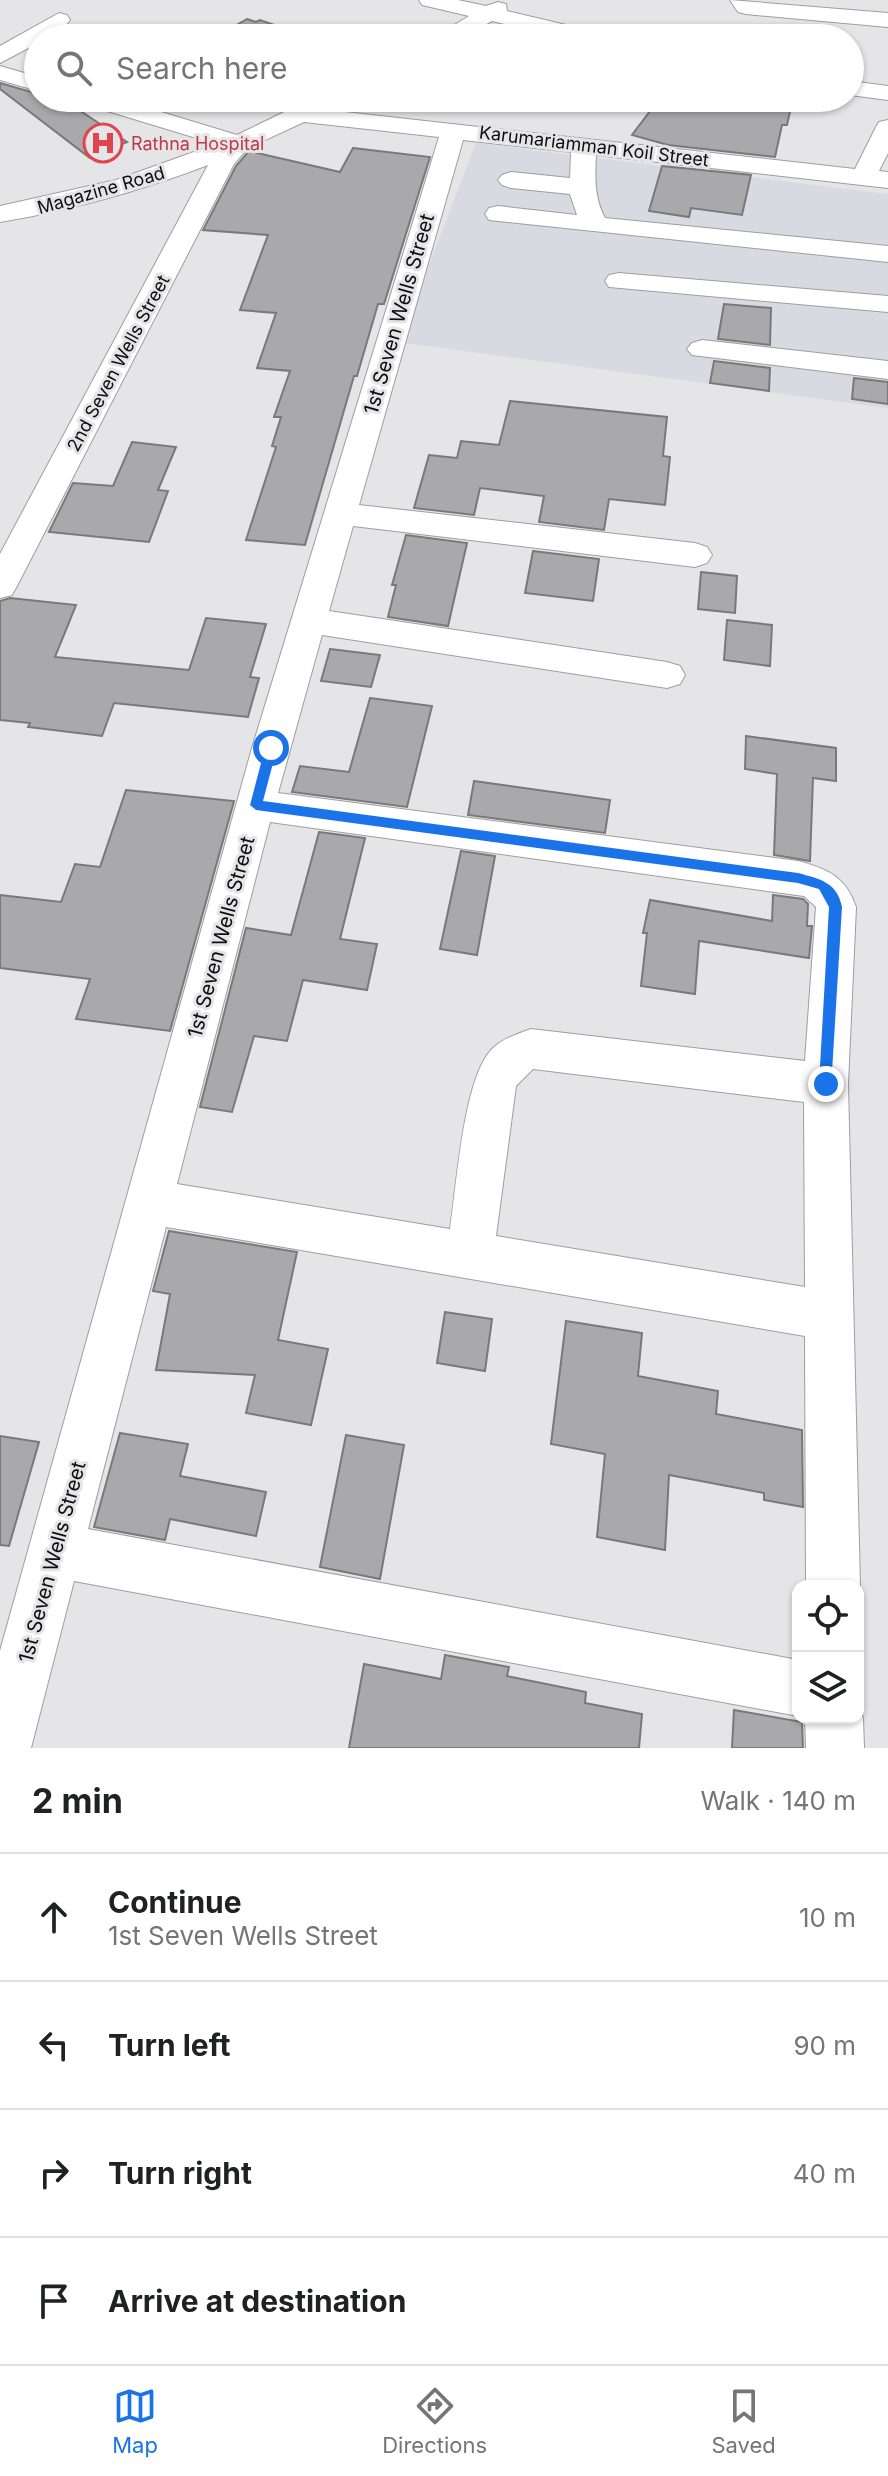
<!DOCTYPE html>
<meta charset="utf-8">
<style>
:root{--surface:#fff;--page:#f6f6f6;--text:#202124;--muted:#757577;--line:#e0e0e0;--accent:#1a73e8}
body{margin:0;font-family:Inter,sans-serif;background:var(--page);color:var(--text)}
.controls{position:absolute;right:24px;bottom:24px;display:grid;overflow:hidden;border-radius:16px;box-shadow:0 2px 6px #0004}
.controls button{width:72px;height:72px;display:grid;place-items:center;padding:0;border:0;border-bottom:2px solid var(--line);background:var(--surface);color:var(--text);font:40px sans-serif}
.stop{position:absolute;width:24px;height:24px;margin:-18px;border:6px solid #1a73e8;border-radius:50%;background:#fff}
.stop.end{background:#1a73e8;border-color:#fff;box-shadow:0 2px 8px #0008}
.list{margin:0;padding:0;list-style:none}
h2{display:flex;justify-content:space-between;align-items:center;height:104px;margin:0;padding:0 32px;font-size:34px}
h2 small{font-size:26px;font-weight:400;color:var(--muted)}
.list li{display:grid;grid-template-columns:52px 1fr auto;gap:24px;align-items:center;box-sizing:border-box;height:128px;padding:0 32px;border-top:2px solid var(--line)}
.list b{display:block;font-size:30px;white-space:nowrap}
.list p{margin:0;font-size:26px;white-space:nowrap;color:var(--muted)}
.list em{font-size:26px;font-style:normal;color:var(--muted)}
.icon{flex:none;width:44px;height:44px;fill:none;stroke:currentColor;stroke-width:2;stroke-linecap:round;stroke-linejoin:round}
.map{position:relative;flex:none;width:888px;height:1748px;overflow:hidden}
.search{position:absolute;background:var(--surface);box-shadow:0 2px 6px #0004;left:24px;right:24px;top:24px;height:88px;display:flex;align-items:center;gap:20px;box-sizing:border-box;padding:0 28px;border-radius:44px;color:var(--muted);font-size:30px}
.sheet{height:616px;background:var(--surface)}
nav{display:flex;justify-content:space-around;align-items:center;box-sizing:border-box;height:112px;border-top:2px solid var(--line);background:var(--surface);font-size:22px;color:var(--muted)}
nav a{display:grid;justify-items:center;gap:4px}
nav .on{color:var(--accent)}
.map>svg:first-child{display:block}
.built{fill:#d9d9e2}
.building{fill:#a9a9ab;stroke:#79797b;stroke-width:2}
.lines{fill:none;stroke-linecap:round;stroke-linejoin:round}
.minor-casing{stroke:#9e9ea0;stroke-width:2}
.minor{fill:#fff;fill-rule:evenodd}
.route{fill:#1a73e8}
.labels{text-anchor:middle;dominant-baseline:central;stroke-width:6;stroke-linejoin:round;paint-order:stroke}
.far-health-label{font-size:18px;fill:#be3a42;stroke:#e5e5e7;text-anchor:start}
.far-street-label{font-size:18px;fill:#0e0e0f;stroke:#e5e5e7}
.street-label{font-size:20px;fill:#0e0e0f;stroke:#e5e5e7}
</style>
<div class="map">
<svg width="888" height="1748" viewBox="0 0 888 1748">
<rect width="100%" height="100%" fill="#e5e5e7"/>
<path class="built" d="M476,143L888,194V408L405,343L396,350Z"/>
<path class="building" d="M247,19L256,22L260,20L298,33L290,38H214Z
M0,83L38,94V98H61L127,142L90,158L0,89Z
M660,98H793L787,125H782L775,157L668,145L632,135Z
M353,148L430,157L384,304H378L357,376H354L305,545L246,540L276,447L272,446L281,417H274L290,371L257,368L276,313L240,310L268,235L203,230L236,166L249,151L340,172Z
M662,166L751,175L742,215L691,208L689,217L649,211Z
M724,304L771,308L770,345L718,339Z
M714,361L770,368L769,391L710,383Z
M854,378L888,382V404L852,399Z
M510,401L667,417L663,456L670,457L665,505L609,499L604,530L539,522L544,496L480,488L474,515L414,508L429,455L457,458L461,441L499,445Z
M132,442L176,447L158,490L168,491L149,542L49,532L73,483L113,486Z
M406,535L467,543L448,626L388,617L396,585H392Z
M533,551L599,559L593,601L525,593Z
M701,572L737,576L735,613L698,609Z
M10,598L76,605L55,657L189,670L206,618L266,624L250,677L259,678L248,717L114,703L102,736L28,727L30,723L0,720V601Z
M727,620L772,625L770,666L724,660Z
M330,649L380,655L371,687L321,681Z
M370,698L432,706L407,807L292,792L300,766L349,772Z
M746,736L836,748V781L813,778L810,861L774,855L777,774L745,769Z
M474,781L610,800L605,833L468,815Z
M126,790L234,801L170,1031L76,1019L90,979L0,968V895L61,902L75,864L100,867Z
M319,832L365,838L340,939L377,944L367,990L303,980L287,1041L254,1036L232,1112L200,1107L246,928L291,935Z
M461,851L495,856L477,955L440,949Z
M773,895L803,899L808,904L807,926H812L809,958L699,941L695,994L641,986L647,933H643L650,900L772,921Z
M169,1231L297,1252L278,1340L328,1349L311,1425L246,1413L255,1375L156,1370L170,1294L153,1291Z
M445,1312L492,1319L485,1371L437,1363Z
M566,1321L642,1333L638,1376L718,1391L716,1414L802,1430L803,1507L764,1500V1493L669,1475L665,1550L597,1537L605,1454L551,1444Z
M120,1433L188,1444L180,1476L266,1492L256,1536L170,1519L165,1540L94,1527Z
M346,1435L404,1445L380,1579L320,1567Z
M0,1436L39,1442L9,1546L0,1545Z
M445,1655L509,1667L507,1676L586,1692L585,1703L642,1714L639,1748H349L364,1664L441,1679Z
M734,1710L802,1722L803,1748H732Z"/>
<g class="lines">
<g class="minor-casing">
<path id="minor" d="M419,0H458L486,6L498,2L506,4L507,11L600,33L603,38H563L492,21L461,38H433L469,16L422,5Z
M730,0L888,13V27L746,14L738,12Z
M59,13L67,15L70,20C64,29 49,38 38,38V43L0,63V46Z
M0,66L38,77V91L0,80Z
M850,81L888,86V100L850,95Z
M77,98H115L237,135L313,98H333L336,102L327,110L855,169L876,127L879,122L888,120V153L879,171L888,172V188L596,155C595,177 594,198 605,218L888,246V262L489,220L485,214L489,208L498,206L577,215L570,194L511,188L502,185L498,180L502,175L511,172L570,178L571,152L463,140L359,505L695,543L707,547L712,555L707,563L695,567L353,526L329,611L667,662L680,666L685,675L680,684L667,688L322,635L278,793L798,861C828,869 846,877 856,907L848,1084L860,1586L858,1592V1586H806L805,1336L166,1227L88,1529L798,1660V1716L74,1581L31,1748H0V1651L252,748L439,137L304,122L248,148L234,164L17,586L12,595L0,598V554L208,165C140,191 72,210 0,222V206L116,180L216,144L81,103ZM270,822L804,896L816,907L805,1061L531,1029C518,1034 503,1038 492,1049C463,1079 457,1185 450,1229L177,1184ZM533,1069L804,1102L805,1287L496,1236L516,1086Z
M619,273L888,296V312L609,287L605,281L609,275Z
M702,340L888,361V379L692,355L687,349L692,343Z
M858,1707L863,1718L864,1748H806L805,1718H858Z"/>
</g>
<use href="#minor" class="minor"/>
</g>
<path class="route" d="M271,744L277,748L263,801L798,873C820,879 837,882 842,907L831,1089L826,1091L819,1084L829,907L819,889L798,883L256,810L250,805L265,748Z"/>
<defs>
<g id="hospital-ring" transform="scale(2)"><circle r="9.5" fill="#e5e5e7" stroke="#e0444e" stroke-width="1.5"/><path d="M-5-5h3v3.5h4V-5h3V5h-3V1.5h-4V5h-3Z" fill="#e0444e"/></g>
</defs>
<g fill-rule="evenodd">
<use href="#hospital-ring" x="103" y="143"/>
</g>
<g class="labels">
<g class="far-health-label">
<text x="131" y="143">Rathna Hospital</text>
</g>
<g class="far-street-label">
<text transform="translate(594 146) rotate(7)">Karumariamman Koil Street</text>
<text transform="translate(101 190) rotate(-16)">Magazine Road</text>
<text transform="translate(118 363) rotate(-62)">2nd Seven Wells Street</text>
</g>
<g class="street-label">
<text transform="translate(399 314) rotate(-74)">1st Seven Wells Street</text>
<text transform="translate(221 937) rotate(-75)">1st Seven Wells Street</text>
<text transform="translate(52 1562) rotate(-75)">1st Seven Wells Street</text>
</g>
</g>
</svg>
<div class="controls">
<button><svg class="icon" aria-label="locate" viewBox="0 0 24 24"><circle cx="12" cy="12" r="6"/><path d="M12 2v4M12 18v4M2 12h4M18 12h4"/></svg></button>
<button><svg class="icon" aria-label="layers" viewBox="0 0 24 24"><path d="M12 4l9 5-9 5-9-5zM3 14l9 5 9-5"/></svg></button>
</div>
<div class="stop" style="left:271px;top:748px"></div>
<div class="stop end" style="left:826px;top:1084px"></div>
<div class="search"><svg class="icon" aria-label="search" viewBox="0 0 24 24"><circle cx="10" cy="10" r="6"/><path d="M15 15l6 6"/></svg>Search here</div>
</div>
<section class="sheet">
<h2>2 min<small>Walk · 140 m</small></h2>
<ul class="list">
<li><svg class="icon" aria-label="ahead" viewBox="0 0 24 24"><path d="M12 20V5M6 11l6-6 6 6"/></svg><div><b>Continue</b><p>1st Seven Wells Street</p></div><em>10 m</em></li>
<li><svg class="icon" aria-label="left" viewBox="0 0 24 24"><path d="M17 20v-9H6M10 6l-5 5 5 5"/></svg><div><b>Turn left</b></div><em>90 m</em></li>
<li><svg class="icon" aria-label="right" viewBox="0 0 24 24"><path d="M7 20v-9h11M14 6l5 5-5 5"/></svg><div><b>Turn right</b></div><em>40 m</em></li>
<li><svg class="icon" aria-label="arrive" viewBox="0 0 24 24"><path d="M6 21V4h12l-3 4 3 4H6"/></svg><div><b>Arrive at destination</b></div></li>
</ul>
</section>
<nav>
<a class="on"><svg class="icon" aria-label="map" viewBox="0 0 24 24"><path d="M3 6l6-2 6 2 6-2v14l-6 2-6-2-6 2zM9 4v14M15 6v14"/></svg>Map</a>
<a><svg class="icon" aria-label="directions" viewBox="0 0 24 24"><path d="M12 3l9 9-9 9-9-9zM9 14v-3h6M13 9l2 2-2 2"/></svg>Directions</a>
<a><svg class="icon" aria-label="saved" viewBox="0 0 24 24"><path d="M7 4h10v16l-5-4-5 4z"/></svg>Saved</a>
</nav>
